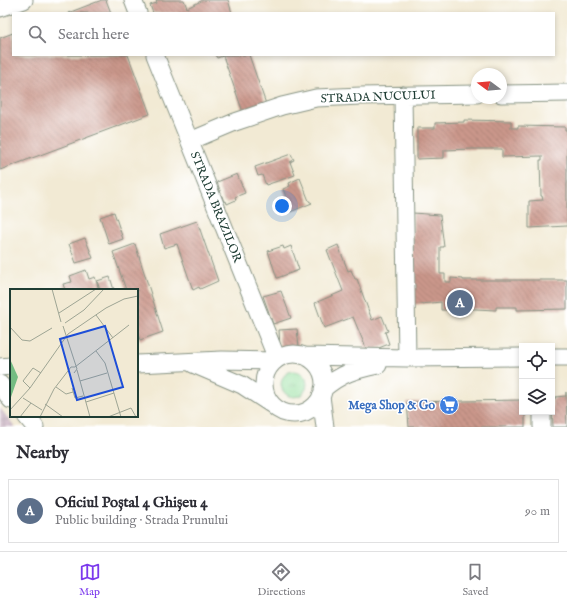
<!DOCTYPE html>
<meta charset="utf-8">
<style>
:root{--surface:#fff;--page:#f7f7f7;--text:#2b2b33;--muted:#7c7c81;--line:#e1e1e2;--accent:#7c3aed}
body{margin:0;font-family:"IM FELL English",serif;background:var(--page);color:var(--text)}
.controls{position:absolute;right:12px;bottom:12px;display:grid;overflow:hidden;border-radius:0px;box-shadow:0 2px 6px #0003}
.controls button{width:36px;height:36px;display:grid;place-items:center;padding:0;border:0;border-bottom:1px solid var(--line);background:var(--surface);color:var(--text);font:20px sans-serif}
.compass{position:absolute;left:471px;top:68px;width:36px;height:36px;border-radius:50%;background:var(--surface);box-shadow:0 2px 6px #0003;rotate:286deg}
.you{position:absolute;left:282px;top:206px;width:14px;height:14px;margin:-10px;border:3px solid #fff;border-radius:50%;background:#1a73e8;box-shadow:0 0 0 6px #1a73e833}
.badge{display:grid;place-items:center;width:26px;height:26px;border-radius:50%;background:var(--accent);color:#fff;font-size:13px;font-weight:700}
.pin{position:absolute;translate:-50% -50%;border:2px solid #fff;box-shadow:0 1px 4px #0006}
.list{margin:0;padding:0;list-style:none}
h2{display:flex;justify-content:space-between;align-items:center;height:52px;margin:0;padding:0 16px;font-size:17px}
h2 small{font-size:13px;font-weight:400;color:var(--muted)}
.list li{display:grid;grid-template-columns:26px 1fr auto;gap:12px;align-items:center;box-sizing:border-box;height:64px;margin:0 8px 8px;padding:0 8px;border:1px solid var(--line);border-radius:0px}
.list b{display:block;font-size:15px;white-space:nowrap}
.list p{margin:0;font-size:13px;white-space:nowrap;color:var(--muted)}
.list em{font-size:13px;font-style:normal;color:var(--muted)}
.icon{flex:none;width:22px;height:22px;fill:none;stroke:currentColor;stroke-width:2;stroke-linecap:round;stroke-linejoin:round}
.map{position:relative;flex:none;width:567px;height:427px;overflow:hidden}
.search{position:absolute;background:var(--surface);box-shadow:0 2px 6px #0003;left:12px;right:12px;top:12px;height:44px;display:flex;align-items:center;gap:10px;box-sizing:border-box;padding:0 14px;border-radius:0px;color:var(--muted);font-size:15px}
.sheet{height:124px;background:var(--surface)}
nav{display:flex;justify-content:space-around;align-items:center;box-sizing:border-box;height:56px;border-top:1px solid var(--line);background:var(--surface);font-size:11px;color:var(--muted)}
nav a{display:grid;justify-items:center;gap:2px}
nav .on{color:var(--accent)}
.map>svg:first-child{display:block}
.industrial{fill:url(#industrial-grid)}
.grass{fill:url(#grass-tufts);stroke:#588d67}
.building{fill:url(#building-back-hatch)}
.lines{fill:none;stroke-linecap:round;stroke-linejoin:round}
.minor-casing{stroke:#889484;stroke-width:19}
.minor{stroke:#fff;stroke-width:17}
.labels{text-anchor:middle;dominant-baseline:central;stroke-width:3;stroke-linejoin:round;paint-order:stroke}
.street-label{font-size:12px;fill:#1f3d34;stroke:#fff}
.shop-label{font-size:12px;font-weight:bold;fill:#366cbe;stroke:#fff;text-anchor:end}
.inset-road{fill:none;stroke:#9ea594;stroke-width:1}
.view{fill:#1d4ed8;fill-opacity:0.15;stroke:#1d4ed8;stroke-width:2}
.inset-edge{fill:none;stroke:#1f3d34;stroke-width:2}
</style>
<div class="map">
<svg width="567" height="427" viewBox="0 0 567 427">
<defs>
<pattern id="industrial-grid" width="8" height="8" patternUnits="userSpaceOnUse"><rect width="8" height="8" fill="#d1bdcb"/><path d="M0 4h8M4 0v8" fill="none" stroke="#b3a3af"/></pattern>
<pattern id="grass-tufts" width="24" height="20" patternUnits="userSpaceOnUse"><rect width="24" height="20" fill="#90dd9a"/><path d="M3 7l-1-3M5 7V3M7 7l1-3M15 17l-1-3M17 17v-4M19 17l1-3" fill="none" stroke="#75b47e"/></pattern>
<pattern id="building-back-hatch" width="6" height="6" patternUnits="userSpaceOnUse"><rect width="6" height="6" fill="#cb978b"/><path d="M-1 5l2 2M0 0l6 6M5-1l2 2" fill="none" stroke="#a47c72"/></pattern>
</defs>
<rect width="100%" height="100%" fill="#fff"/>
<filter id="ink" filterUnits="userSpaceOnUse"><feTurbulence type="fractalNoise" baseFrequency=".025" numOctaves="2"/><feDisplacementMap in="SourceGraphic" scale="8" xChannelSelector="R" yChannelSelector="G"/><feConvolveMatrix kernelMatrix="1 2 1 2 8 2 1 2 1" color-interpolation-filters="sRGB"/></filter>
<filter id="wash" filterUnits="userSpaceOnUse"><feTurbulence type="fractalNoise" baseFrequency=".012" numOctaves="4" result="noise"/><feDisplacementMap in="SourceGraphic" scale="16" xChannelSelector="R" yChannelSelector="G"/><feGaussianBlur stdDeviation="0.9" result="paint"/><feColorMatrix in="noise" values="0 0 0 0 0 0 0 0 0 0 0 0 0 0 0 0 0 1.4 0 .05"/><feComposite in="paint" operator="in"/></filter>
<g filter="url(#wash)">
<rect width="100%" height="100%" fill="#f2ead4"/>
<path class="industrial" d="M0,408L15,427H0Z"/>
<path class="grass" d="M281 384a13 13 0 1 1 26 0a13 13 0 1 1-26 0Z"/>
<g id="blocks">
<path class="building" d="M102,0H106L111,13H68Z
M156,0H184L187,8L203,0H228L232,13H153L150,5L157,3Z
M13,33V55H128L150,114L0,170V38Z
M215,55H249L266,104L243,112L223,56L217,58Z
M464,120L511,121V128H518V126L565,127V130H567V226L529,228V201L543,200L542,196H541L540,160H542V156L502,157V149H472L444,150V158L417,159V128H435V123L464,122Z
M291,154L294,160L290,162L295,175L266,185L262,175L258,176L255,167Z
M237,174L245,193L235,197L236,200L227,204L226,201L224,202L217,182Z
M300,178L309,201L312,203L290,212L288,207L290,206L283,189L290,186L289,183Z
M114,212L123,239L109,244L100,217Z
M413,213L440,215L444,247H440V274H445V282H451V278L463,279V280H567V309L517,310V307H496V310L455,308V310H441V302L411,305Z
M197,221L218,281L200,289L199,287L193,290L177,244L164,248L160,234Z
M85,238L93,258L76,263L69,244Z
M135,244L163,332L140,340L137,331V290H126L113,252Z
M338,245L348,271L351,270L355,279H357L372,320L382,316L388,331L385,332L389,344L376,349L366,348L353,317L324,328L315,303L343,291L327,250Z
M283,246L284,249L291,246L299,270L277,278L268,251Z
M86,270L89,279L95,277L99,290H65L63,284L72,282L70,276Z
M110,277L114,290H100L97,281Z
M281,291L291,318L273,324L263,296Z
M297,329L299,347L280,348L279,330Z
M566,392L567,427H553L552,399H555V397L566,396Z
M522,400V412H525V427H409L407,402Z"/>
</g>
</g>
<g filter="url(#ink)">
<use href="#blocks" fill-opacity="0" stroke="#889484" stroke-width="1"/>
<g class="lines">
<g class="minor-casing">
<path id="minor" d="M133,0L138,13
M0,8L24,0
M155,55L277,359
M501,94L567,93
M403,95L407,358
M190,141L235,122L282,106L316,98L361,96L477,94
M264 384a30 30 0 1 1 60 0a30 30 0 1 1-60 0Z
M305,356L407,358L522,357
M552,357H567
M137,364L222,360L274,361
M193,364L242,385L271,404
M0,367L11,366
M0,384L11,400
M323,389C342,373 354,370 378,365
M321,396L325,427
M542,412V427
M26,416L35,427"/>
</g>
<use href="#minor" class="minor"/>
</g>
</g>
<defs>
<g id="supermarket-disc" transform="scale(1)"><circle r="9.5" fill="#3f7fe0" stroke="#fff"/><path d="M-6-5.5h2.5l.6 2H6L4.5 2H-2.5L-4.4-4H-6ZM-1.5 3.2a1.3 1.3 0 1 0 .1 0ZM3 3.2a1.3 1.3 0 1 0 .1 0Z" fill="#fff"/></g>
</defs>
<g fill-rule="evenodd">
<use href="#supermarket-disc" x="449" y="405"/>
</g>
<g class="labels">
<g class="street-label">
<text transform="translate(378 97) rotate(-2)">STRADA NUCULUI</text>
<text transform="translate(216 207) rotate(68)">STRADA BRAZILOR</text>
</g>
<g class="shop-label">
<text x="435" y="405">Mega Shop &amp; Go</text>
</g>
</g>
<g transform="translate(10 289)">
<rect width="128" height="128" fill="#f2ead4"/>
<path d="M0,70L8,88L0,111Z" fill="#74bc82"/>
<path class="inset-road" d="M42,0L51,33M49,24L86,0M86,26L103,49M55,34L74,21L94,0M53,37L67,80L64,84M0,38L12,51L20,52L42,39M86,62L95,74L111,128M65,78L119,36M67,81L80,128M70,92L97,84M46,98L56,105L63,103M20,99L13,92L23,79L31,84M62,99L65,109L73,107M13,109L32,121M76,113L104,104M35,115L53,128M0,121L20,99L58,45L96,19L114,10L128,7M10,128L21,114M30,128L44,100L61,78H65M98,128L121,119L126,128"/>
<path class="view" d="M95,37L113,98L67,111L50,50Z"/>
<rect width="128" height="128" class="inset-edge"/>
</g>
</svg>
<div class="controls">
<button><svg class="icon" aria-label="locate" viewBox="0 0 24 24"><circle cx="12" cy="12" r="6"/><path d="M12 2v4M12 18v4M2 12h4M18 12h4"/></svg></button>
<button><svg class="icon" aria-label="layers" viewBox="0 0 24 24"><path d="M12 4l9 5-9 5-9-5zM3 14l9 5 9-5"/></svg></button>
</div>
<svg class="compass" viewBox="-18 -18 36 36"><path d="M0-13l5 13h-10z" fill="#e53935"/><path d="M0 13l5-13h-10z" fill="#7c7c81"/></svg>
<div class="you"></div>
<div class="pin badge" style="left:460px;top:303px;background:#5c6f8a">A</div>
<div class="search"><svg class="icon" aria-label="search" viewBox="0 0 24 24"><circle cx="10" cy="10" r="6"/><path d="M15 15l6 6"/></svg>Search here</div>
</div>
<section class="sheet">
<h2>Nearby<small></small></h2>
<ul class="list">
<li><span class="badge" style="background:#5c6f8a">A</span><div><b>Oficiul Poștal 4 Ghișeu 4</b><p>Public building · Strada Prunului</p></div><em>90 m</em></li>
</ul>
</section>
<nav>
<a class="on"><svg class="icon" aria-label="map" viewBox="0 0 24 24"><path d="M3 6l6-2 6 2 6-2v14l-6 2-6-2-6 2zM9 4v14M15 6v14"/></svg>Map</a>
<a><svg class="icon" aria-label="directions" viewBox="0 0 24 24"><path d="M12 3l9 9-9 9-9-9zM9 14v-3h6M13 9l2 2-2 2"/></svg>Directions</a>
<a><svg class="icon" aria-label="saved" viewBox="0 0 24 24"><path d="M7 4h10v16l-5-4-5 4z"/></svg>Saved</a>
</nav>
